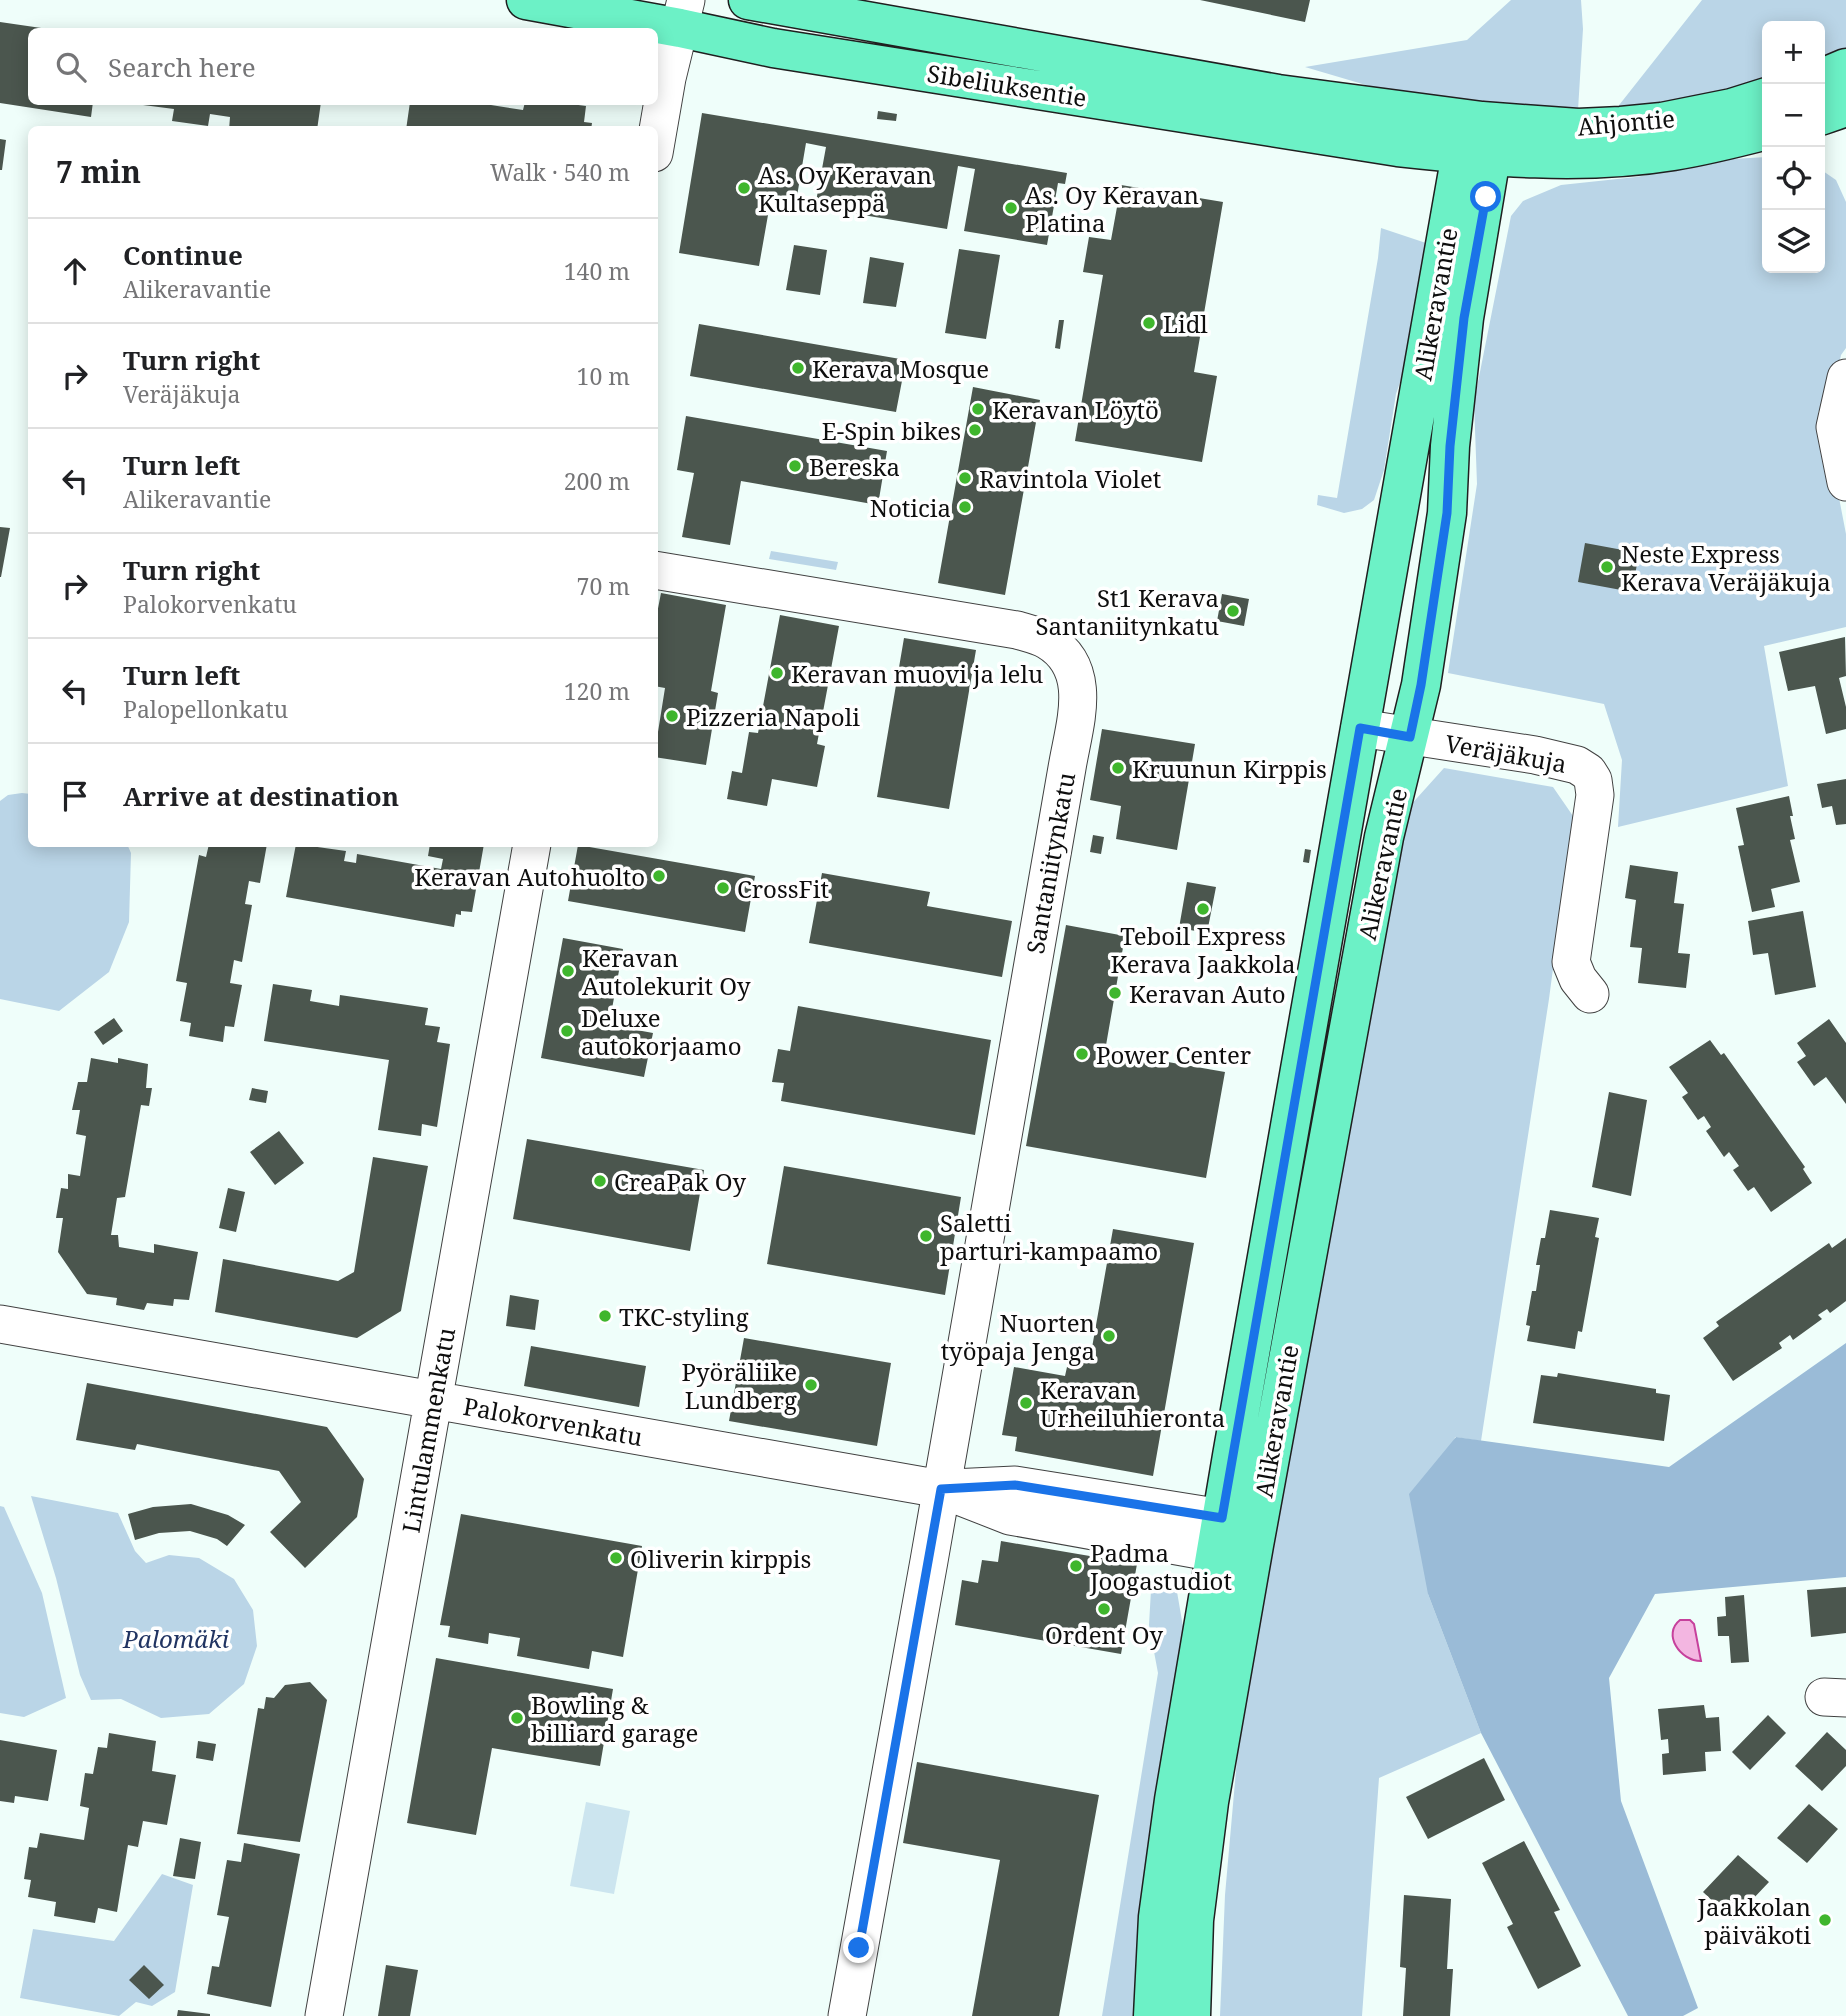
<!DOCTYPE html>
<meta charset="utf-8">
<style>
:root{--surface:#fff;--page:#f2f2f2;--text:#202124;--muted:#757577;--line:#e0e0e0}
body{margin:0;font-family:"Noto Serif",serif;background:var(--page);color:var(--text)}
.controls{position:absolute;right:21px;top:21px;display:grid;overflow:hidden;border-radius:10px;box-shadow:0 4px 18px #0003}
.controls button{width:63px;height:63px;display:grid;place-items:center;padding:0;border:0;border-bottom:2px solid var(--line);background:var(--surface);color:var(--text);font:35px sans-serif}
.stop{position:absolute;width:21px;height:21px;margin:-16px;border:5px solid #1a73e8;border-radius:50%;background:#fff}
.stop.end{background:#1a73e8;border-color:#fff;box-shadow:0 2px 7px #0008}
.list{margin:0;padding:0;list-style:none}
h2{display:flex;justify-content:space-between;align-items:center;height:91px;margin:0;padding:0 28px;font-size:30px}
h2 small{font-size:23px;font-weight:400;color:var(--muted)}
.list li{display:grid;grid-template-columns:46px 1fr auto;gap:21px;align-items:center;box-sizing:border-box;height:105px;padding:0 28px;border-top:2px solid var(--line)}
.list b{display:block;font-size:26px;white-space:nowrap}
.list p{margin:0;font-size:23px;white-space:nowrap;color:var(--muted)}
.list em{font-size:23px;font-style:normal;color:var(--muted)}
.icon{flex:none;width:38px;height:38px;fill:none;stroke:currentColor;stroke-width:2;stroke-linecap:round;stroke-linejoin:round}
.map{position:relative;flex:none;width:1846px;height:2016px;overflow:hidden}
.search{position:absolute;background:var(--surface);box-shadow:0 4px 18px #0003;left:28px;top:28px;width:630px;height:77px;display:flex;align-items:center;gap:18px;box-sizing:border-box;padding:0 24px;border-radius:10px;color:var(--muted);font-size:26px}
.panel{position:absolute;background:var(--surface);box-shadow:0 4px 18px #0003;left:28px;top:126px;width:630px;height:721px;border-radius:10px}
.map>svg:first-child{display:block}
.green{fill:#bad5e7}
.forest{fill:#9abbd7}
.pitch{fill:#cce5ef}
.water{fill:#f3b6e1;stroke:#c6419c;stroke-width:2}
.building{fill:#4b564e}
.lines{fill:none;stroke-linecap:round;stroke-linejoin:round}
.minor-casing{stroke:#414141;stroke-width:39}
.major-casing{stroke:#1f1f1f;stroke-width:41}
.minor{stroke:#fff;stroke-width:37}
.major{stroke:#6cf1c6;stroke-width:38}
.route{stroke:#1a73e8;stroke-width:9}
.poi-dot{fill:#3fb62d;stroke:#fff;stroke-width:2.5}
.labels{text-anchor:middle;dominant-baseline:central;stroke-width:7;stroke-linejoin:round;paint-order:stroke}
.street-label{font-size:24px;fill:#0e0e0e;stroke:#fff}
.poi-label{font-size:24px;fill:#0e0e0e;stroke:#fff;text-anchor:start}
.park-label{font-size:24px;font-style:italic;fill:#213462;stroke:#fff}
</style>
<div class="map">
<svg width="1846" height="2016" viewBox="0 0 1846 2016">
<rect width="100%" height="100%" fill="#effefa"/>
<path class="green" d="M1511,0H1581L1583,29L1578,110L1514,108L1376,88L1305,67L1467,40Z
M1702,0H1846V57L1820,67V26H1767V83L1727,96L1616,109Z
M1767,157V268H1820V169L1836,180L1846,202V348L1841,355L1832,398L1818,412L1829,446L1846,534V627L1764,646L1788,786L1618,827L1622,760L1604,704L1448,673L1477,484L1474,402L1511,216L1523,201L1561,185L1636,177L1732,159Z
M1381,228L1429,244L1421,321L1396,394L1384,470L1374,500L1362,509L1344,513L1317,505L1318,495L1337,498L1378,258Z
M771,551L838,562L836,570L769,559Z
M1444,768L1553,787L1573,816L1549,999L1481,1441L1455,1437L1428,1594L1481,1733L1379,1778L1362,2016H1220L1225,1895L1238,1748L1345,1138L1408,808Z
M22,793L31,794L32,844H127L131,853L129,922L109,972L59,1011L0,999V801L8,795Z
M31,1496L118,1513L135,1551L146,1563L169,1555L199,1558L234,1579L253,1610L257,1646L244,1684L209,1714L161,1718L121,1699L91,1700L80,1675L56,1578Z
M0,1506L4,1507L42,1593L66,1698L24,1717L0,1713Z
M1176,1586L1186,1644L1140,2016H1102L1158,1673L1149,1625L1151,1590Z
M162,1874L193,1885L175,1992L152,2006L136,2002L119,2016L20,1998L33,1929L114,1941Z"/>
<path class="forest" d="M1846,1343V1577L1655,1594L1609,1678L1621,1801L1698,2008L1683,2016H1628L1481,1733L1428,1594L1409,1494L1456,1437L1669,1467Z"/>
<path class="pitch" d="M586,1802L630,1811L614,1894L570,1886Z"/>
<path class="water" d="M1680,1620H1690L1694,1624L1701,1661C1680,1661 1662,1634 1680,1620Z"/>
<path class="building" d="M1200,0H1310L1305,22Z
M0,22L55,30L32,32V102H93L91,117L0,103Z
M143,102H321L317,130H229L230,117L210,114L208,126L172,121L174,109L143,105Z
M410,102H472L523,110L525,102H556L586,106L584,122L592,123L591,130H406Z
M878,111L897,114L896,121L877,119Z
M702,113L1067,173L1065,184L1058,183L1047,245L964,231L975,169L958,166L947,229L815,207L826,147L806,143L796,202L771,198L759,266L679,253Z
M0,139L6,140L2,170H0Z
M1121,185L1223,202L1194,372L1217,376L1202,462L1075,441L1103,275L1083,272L1089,237L1111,240Z
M794,245L827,250L820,295L786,290Z
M959,249L1000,255L986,339L945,333Z
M870,257L904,263L896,307L863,303Z
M1059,320H1064L1060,349L1055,348Z
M699,324L906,360L896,412L690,376Z
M973,387L1040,400L1005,595L938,583Z
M686,416L887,451L878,505L741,481L730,545L682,537L694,473L677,470Z
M0,527L10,528L1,577H0Z
M1585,543L1639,553L1632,592L1578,582Z
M661,593L726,605L711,691L718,693L706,765L654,757L665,688L654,686V629Z
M1222,594L1249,599L1244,626L1217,621Z
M780,615L839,626L817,744L825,746L817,787L772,779L767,806L727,799L732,771L742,773L749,732L758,733Z
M1845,637L1846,676L1839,678L1846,707V729L1826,734L1815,686L1788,691L1779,652Z
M904,638L976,650L949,809L877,797Z
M1102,729L1195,744L1177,850L1116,839L1121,806L1090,800Z
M1846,779V824L1836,825L1832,806L1822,808L1817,784Z
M1789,796L1793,816H1790L1795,839L1790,840L1800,882L1771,889L1775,907L1752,912L1738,846L1744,845L1736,808Z
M1093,835L1104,837L1101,854L1090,852Z
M209,844H267L260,883L249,881L245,904L252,905L242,962L234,960L230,983L242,985L234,1027L225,1026L223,1042L189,1036L191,1023L180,1021L187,983L176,981L199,855L206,857Z
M296,844L346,851L344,861L356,863L357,854L441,869L443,859L428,856L430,844H484L472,912L461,911V915L456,914L454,927L286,897Z
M578,845L755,876L745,932L568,901Z
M1305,849L1311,850L1309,863L1303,862Z
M1630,865L1678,872L1674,903L1684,904L1678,953L1690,954L1686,988L1638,983L1642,948L1630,947L1636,900L1625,898Z
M822,873L930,892L927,906L1012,921L1002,977L809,943Z
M1187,882L1216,887L1207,933L1179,928Z
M1803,911L1816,987L1775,995L1768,953L1753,955L1748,921Z
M1066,925L1125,936L1105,1051L1225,1072L1206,1178L1026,1146Z
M563,938L623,949L609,1025L653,1033L644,1077L541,1058Z
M273,984L312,990L310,1001L339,1006L340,995L428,1008L425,1025L440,1027L437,1042L450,1044L437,1127L422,1124L421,1136L378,1130L389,1060L264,1041Z
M798,1006L991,1040L975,1135L781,1101L784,1083L772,1082L778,1049L790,1051Z
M114,1018L123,1031L103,1045L94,1032Z
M1829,1019L1846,1043V1104L1826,1077L1814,1086L1797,1062L1806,1056L1797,1043Z
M1710,1040L1721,1055L1724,1053L1805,1167L1803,1169L1812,1183L1771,1212L1754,1187L1748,1191L1733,1170L1739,1166L1729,1152L1724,1157L1706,1131L1711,1127L1704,1116L1698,1120L1682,1097L1688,1093L1669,1067Z
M91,1058L118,1063V1058L148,1064L146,1088H152L149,1106L141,1105L125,1197L117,1198L111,1235H118L119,1247L154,1253V1244L198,1252L189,1300L174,1299L173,1306L147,1303L144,1310L116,1305L117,1298L87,1294L58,1252L63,1218H56L61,1188L68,1189V1174L80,1176L86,1136L76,1134L80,1110H72L78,1082H87Z
M252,1088L268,1091L266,1103L249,1100Z
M1609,1092L1647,1100L1631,1196L1592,1187Z
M279,1131L304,1163L275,1185L250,1152Z
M527,1139L704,1170L690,1251L513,1219Z
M373,1157L428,1166L401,1311L357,1338L215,1312L223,1259L338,1281L354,1272Z
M784,1166L961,1197L945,1295L767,1264Z
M228,1188L245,1192L236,1232L219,1228Z
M1550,1210L1599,1218L1595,1237L1599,1238L1582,1332L1578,1331L1575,1349L1527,1341L1530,1326L1526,1325L1532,1291H1536L1540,1265H1536L1541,1238H1545Z
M1113,1229L1194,1243L1153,1476L1015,1451L1017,1437L1002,1435L1014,1367L1065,1376L1067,1367L1082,1358L1090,1359Z
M1846,1238V1301L1830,1313L1827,1309L1818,1315L1822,1319L1793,1340L1790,1335L1779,1343L1782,1348L1733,1381L1703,1338L1719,1326L1716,1322L1829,1243L1832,1248Z
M510,1295L539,1300L535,1330L506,1326Z
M744,1338L891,1363L877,1446L729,1421Z
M531,1346L646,1366L639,1407L524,1386Z
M1558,1373L1656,1389V1393L1670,1395L1664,1441L1533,1423L1541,1375L1557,1377Z
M87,1383L327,1427L364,1479L357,1517L305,1568L270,1532L301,1502L279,1471L137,1444L135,1450L76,1440Z
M191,1504L228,1515L245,1525L227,1546L217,1539L190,1531L159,1533L135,1540L128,1514L153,1507Z
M461,1514L642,1546L623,1657L592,1651L589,1669L517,1656L520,1638L489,1633L488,1644L448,1637L450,1626L440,1625Z
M1001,1541L1137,1564L1121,1654L955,1625L962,1580L978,1583L982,1560L998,1562Z
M1846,1587V1633L1811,1637L1807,1590Z
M1744,1595L1749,1662L1731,1663L1729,1636H1718L1717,1617L1726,1616L1725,1597Z
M436,1658L613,1689L600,1766L492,1748L476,1835L407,1823Z
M310,1682L327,1700L300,1842L237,1834L258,1708L264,1709L266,1697L274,1698L285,1685Z
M1704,1705L1706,1718L1719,1717L1721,1751L1705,1752L1706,1771L1663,1775L1662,1754L1669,1753L1668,1739L1661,1740L1658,1709Z
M1768,1715L1786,1733L1750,1770L1732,1752Z
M1827,1732L1846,1750V1766L1822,1791L1795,1766Z
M109,1733L156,1741L152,1771L176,1775L167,1825L143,1821L138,1847L128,1845L117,1912L98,1908L95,1923L54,1916L56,1902L28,1897L31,1880L24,1879L29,1847L37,1848L40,1833L84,1840L89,1808L80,1806L85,1773L93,1774L98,1747L107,1748Z
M0,1740L57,1750L48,1801L15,1796L14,1803L0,1801Z
M198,1741L216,1744L213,1761L196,1758Z
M1484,1758L1505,1800L1428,1839L1406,1797Z
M917,1762L1099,1795L1059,2016H972L1000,1860L903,1843Z
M1809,1804L1838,1829L1807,1863L1777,1838Z
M180,1838L201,1842L195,1879L173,1876Z
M1524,1841L1560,1910L1554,1912L1581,1966L1538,1989L1507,1927L1513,1924L1482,1863Z
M244,1843L300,1854L271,2007L207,1994L212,1966L219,1967L229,1917L217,1915L227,1860L241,1862Z
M1738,1855L1769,1882L1733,1920L1703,1892Z
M1404,1895L1451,1899L1447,1969H1453L1450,2016H1403L1406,1968L1400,1967Z
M144,1965L164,1985L149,1999L129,1980Z
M386,1965L418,1970L410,2016H378Z
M178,2010L210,2014V2016H177Z"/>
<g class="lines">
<g class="minor-casing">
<path id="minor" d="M654,153L667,78L686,0
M1846,378L1835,427L1846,482
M654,570L1017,630C1027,633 1040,636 1048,641C1095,669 1074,725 1067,768L929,1561L847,2016
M1360,728L1535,755L1577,765L1588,772L1593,780L1595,795L1571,962L1578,979L1590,994
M0,1324L941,1489L1010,1516L1216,1553L1246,1547
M952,1488L1015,1485L1222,1518L1245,1537
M1824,1697L1846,1698
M324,2016L532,844"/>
</g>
<g class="major-casing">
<path id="major" d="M526,0L680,28L773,48L1398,147C1490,157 1581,166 1673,151C1704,146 1736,138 1767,130
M748,0L1278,94L1482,121L1578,128L1621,126L1662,122L1732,108L1767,97
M1820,79L1846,68
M1820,116L1846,107
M1153,2016L1158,1917L1174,1800L1232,1456L1461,154L1482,121
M1191,2016L1194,1920L1209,1802L1254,1545L1384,837L1421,685L1447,513L1450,446L1464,318L1491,157L1482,121"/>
</g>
<use href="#minor" class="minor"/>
<use href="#major" class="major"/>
</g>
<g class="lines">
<path class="route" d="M859,1948L941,1489L1015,1485L1222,1518L1360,728L1410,737L1421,685L1447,513L1450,446L1464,318L1486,197"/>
</g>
<g class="poi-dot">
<circle cx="744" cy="188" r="7"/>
<circle cx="1011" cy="208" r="7"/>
<circle cx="1149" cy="323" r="7"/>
<circle cx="798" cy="368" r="7"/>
<circle cx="978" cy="409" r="7"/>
<circle cx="975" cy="430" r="7"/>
<circle cx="795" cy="466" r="7"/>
<circle cx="965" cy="478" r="7"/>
<circle cx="965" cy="507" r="7"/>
<circle cx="1607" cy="567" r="7"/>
<circle cx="1233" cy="611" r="7"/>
<circle cx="777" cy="673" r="7"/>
<circle cx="672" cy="716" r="7"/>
<circle cx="1118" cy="768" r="7"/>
<circle cx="659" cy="876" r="7"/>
<circle cx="723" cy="888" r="7"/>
<circle cx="1203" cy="909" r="7"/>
<circle cx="568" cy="971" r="7"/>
<circle cx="1115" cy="993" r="7"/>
<circle cx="567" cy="1031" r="7"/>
<circle cx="1082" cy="1054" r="7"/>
<circle cx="600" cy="1181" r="7"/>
<circle cx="926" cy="1236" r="7"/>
<circle cx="605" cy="1316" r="7"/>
<circle cx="1109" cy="1336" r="7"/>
<circle cx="811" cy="1385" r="7"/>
<circle cx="1026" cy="1403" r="7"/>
<circle cx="616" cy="1558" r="7"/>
<circle cx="1076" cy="1566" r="7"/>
<circle cx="1104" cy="1609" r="7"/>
<circle cx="517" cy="1718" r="7"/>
<circle cx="1825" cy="1920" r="7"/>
</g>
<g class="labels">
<g class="street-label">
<text transform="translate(1007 85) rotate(9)">Sibeliuksentie</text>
<text transform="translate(1626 122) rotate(-5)">Ahjontie</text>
<text transform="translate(1435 304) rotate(-80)">Alikeravantie</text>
<text transform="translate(1506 753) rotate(10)">Veräjäkuja</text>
<text transform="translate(1050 863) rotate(-80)">Santaniitynkatu</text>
<text transform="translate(1382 864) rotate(-78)">Alikeravantie</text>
<text transform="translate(553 1421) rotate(10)">Palokorvenkatu</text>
<text transform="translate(1276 1421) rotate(-80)">Alikeravantie</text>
<text transform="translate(428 1430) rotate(-80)">Lintulammenkatu</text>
</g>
<g class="poi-label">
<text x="758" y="174">As. Oy Keravan<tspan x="758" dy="28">Kultaseppä</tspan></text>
<text x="1025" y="194">As. Oy Keravan<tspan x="1025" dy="28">Platina</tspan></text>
<text x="1163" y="323">Lidl</text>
<text x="812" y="368">Kerava Mosque</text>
<text x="992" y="409">Keravan Löytö</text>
<text x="961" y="430" text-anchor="end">E-Spin bikes</text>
<text x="809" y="466">Bereska</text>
<text x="979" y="478">Ravintola Violet</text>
<text x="951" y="507" text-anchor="end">Noticia</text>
<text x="1621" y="553">Neste Express<tspan x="1621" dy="28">Kerava Veräjäkuja</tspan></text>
<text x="1219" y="597" text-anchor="end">St1 Kerava<tspan x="1219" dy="28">Santaniitynkatu</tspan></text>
<text x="791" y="673">Keravan muovi ja lelu</text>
<text x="686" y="716">Pizzeria Napoli</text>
<text x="1132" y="768">Kruunun Kirppis</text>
<text x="645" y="876" text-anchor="end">Keravan Autohuolto</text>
<text x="737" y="888">CrossFit</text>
<text x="1203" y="935" text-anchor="middle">Teboil Express<tspan x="1203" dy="28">Kerava Jaakkola</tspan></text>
<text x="582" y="957">Keravan<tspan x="582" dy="28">Autolekurit Oy</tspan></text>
<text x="1129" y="993">Keravan Auto</text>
<text x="581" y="1017">Deluxe<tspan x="581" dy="28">autokorjaamo</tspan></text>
<text x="1096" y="1054">Power Center</text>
<text x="614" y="1181">CreaPak Oy</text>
<text x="940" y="1222">Saletti<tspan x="940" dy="28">parturi-kampaamo</tspan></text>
<text x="619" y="1316">TKC-styling</text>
<text x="1095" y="1322" text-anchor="end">Nuorten<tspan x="1095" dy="28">työpaja Jenga</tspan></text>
<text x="797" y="1371" text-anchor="end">Pyöräliike<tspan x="797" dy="28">Lundberg</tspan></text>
<text x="1040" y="1389">Keravan<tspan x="1040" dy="28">Urheiluhieronta</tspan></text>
<text x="1090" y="1552">Padma<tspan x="1090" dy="28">Joogastudiot</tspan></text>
<text x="630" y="1558">Oliverin kirppis</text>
<text x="1104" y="1634" text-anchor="middle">Ordent Oy</text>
<text x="531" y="1704">Bowling &amp;<tspan x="531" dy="28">billiard garage</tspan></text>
<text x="1811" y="1906" text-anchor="end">Jaakkolan<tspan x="1811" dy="28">päiväkoti</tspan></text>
</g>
<g class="park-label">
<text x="176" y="1638">Palomäki</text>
</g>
</g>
</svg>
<div class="controls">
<button>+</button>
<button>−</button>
<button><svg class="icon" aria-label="locate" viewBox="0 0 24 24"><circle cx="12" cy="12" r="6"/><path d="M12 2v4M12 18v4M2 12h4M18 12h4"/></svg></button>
<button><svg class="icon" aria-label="layers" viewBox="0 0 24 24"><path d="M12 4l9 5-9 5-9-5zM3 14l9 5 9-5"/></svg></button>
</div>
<div class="stop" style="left:1486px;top:197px"></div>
<div class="stop end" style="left:859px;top:1948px"></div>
<div class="search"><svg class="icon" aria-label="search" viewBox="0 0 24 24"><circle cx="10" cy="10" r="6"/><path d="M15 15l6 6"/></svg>Search here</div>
<section class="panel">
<h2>7 min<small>Walk · 540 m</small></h2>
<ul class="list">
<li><svg class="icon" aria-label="ahead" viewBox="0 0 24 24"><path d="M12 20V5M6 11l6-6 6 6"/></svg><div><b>Continue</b><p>Alikeravantie</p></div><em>140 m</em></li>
<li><svg class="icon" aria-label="right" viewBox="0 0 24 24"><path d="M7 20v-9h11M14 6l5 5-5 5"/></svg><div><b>Turn right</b><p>Veräjäkuja</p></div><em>10 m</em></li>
<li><svg class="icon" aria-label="left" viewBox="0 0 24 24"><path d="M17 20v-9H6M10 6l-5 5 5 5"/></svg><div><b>Turn left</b><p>Alikeravantie</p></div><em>200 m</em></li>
<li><svg class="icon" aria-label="right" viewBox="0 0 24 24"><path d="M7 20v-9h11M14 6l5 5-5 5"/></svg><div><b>Turn right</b><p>Palokorvenkatu</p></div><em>70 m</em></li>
<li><svg class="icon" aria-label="left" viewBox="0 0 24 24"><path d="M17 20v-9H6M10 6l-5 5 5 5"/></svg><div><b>Turn left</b><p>Palopellonkatu</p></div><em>120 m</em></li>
<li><svg class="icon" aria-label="arrive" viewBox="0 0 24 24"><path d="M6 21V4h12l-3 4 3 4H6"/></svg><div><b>Arrive at destination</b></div></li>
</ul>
</section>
</div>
